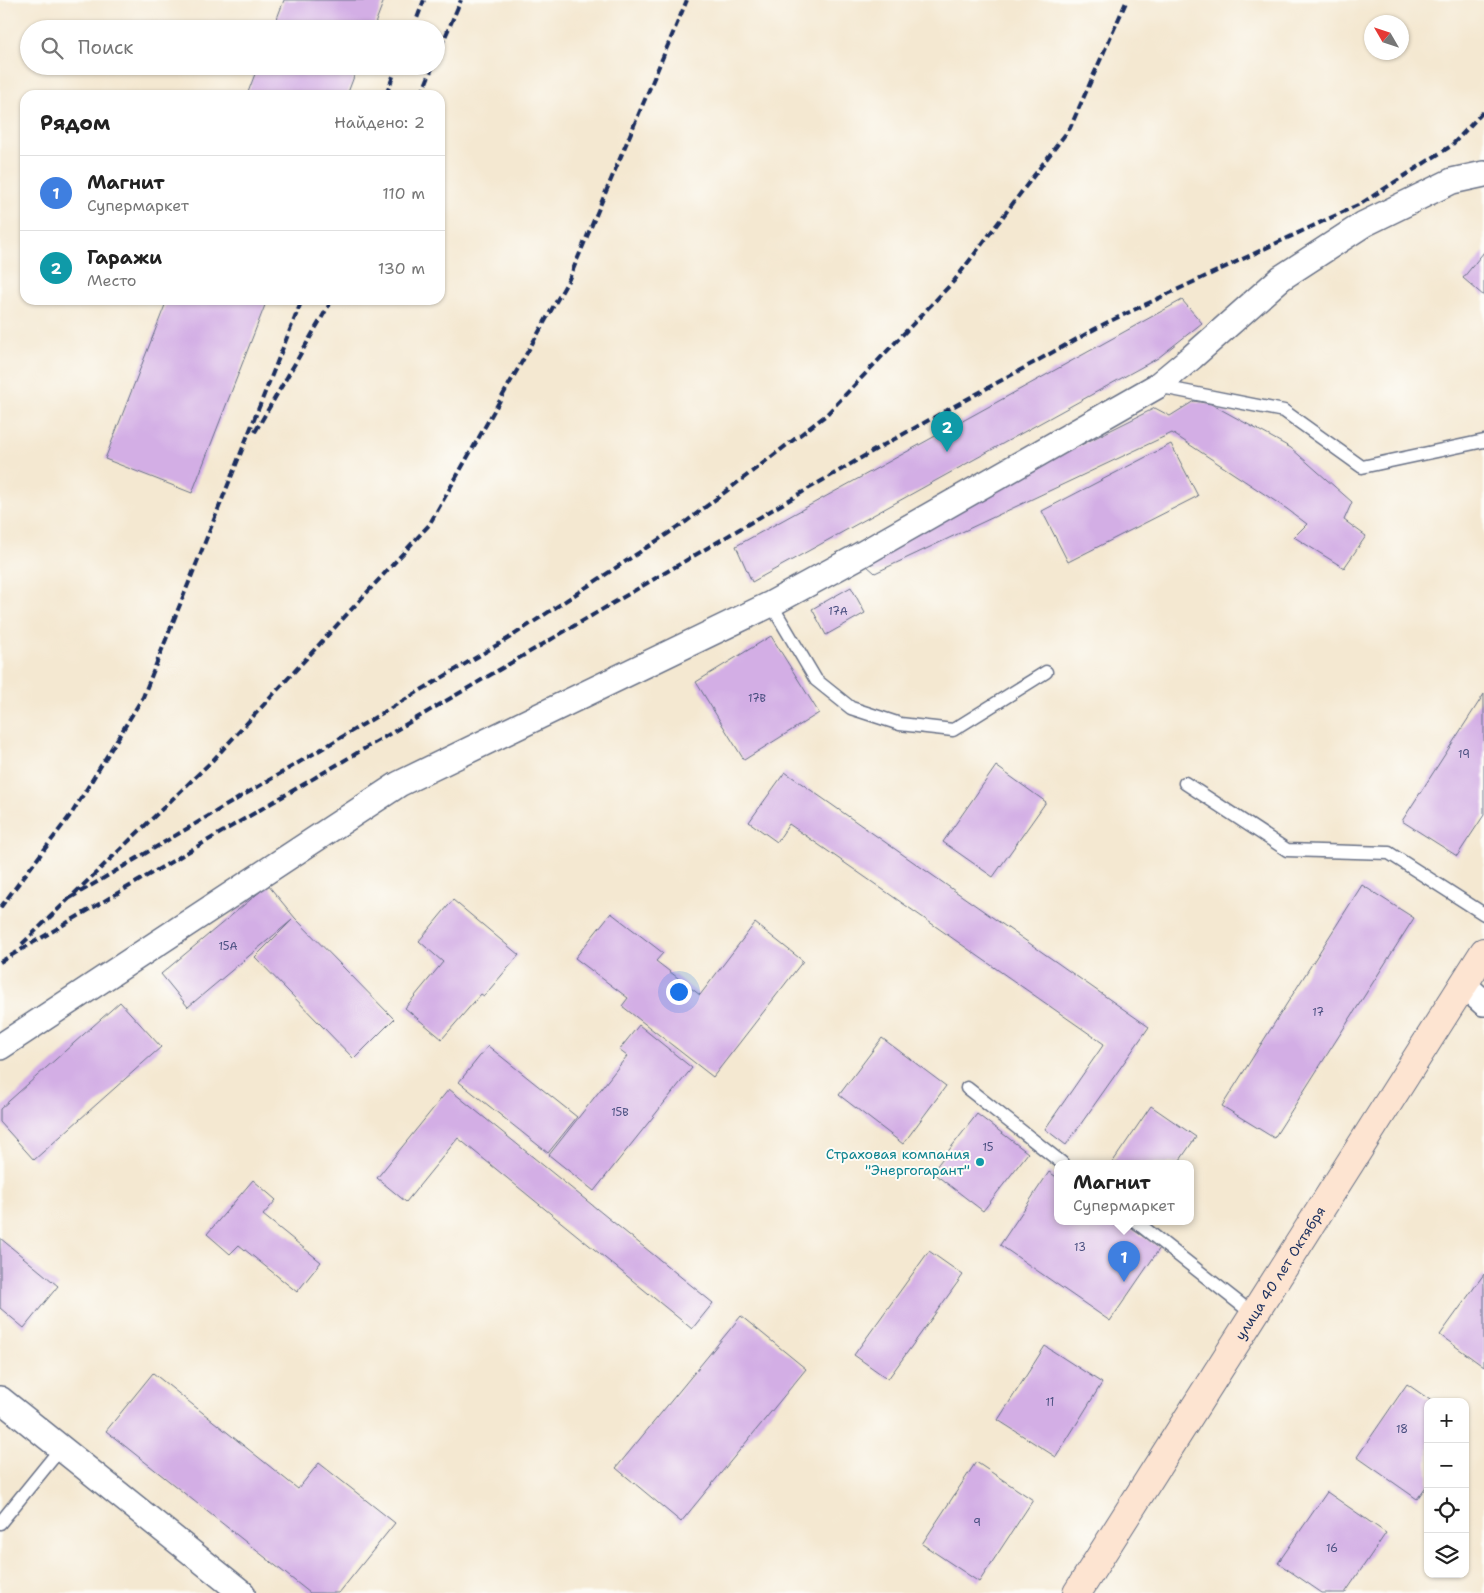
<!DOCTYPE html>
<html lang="ru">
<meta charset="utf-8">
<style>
:root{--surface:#fff;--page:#f6f6f6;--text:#222;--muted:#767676;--line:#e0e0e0;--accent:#b45309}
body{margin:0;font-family:"Shantell Sans",sans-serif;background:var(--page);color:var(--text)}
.controls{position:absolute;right:15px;bottom:15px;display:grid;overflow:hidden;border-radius:10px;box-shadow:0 1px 4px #0004}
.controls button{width:45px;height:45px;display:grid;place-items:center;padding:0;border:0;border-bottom:1px solid var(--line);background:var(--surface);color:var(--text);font:25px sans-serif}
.compass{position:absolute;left:1364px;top:15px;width:45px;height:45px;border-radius:50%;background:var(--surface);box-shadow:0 1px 4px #0004;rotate:309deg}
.you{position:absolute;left:678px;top:991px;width:18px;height:18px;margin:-12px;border:4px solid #fff;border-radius:50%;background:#1a73e8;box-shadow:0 0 0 8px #1a73e833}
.badge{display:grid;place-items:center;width:32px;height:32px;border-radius:50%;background:var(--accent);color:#fff;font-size:16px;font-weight:700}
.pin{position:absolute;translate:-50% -41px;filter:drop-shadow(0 1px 2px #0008)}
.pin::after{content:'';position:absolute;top:26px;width:18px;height:15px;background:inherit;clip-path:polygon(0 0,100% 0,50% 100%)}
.popup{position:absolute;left:1054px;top:1160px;width:140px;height:65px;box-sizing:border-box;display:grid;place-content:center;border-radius:10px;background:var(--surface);filter:drop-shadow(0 1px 4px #0005);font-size:16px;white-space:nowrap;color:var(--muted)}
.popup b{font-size:19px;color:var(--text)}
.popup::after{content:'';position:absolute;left:50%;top:100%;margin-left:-10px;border:10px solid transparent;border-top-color:var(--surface)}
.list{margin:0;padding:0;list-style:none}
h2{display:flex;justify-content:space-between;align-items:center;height:65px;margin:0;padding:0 20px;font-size:21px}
h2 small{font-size:16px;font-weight:400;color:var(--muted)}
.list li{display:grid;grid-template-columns:32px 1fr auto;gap:15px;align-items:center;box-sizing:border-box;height:75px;padding:0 20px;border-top:1px solid var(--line)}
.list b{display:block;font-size:19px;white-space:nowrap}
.list p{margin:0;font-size:16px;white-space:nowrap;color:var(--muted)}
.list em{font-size:16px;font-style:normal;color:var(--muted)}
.icon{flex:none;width:28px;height:28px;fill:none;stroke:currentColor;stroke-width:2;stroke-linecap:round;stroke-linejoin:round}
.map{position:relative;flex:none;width:1484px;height:1593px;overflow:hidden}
.search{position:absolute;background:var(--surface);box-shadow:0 1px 4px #0004;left:20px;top:20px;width:425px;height:55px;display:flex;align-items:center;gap:12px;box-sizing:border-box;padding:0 18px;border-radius:28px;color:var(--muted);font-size:19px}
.panel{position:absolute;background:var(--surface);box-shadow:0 1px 4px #0004;left:20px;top:90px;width:425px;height:215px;border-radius:15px}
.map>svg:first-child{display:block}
.building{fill:#d3aee5}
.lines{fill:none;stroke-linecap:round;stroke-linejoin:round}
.service-casing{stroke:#677086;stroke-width:15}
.minor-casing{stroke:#677086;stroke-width:28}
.secondary-casing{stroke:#677086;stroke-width:30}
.service{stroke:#fff;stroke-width:12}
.minor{stroke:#fff;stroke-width:25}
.secondary{stroke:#fde4d1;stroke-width:28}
.rail{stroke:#1b2f5e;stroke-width:4;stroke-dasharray:8 4;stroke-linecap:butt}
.culture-dot{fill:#0f9aa8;stroke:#fdfcf7;stroke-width:2}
.labels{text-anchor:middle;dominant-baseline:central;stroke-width:4;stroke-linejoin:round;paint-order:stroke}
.number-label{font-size:11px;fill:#494f80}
.culture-label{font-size:14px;fill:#0d838f;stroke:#fdfcf7;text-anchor:end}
.street-label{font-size:14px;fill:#1b2f5e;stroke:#fdfcf7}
</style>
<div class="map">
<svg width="1484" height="1593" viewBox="0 0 1484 1593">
<rect width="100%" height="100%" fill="#fdfcf7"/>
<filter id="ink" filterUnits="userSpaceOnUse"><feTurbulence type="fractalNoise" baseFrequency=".02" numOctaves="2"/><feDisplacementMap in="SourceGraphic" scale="10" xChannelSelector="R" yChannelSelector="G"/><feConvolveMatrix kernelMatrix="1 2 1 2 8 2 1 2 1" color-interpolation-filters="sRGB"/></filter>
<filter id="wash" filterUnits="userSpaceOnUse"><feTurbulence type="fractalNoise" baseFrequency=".0096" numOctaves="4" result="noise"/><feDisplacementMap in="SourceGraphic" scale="20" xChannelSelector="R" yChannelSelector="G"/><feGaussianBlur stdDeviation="1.12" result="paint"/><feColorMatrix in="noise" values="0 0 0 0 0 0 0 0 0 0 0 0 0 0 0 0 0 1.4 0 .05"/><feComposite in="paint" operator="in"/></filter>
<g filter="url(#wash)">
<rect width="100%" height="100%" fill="#f4e8d1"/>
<g id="blocks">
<path class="building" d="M284,0H384L373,29H273Z
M258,66H358L347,95H247Z
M1484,252V296L1463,278Z
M167,300H267L192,493L105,459Z
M1182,300L1202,323L1158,358L752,582L736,546Z
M1194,401L1211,404L1291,448L1352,502L1344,520L1366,536L1344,568L1294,537L1307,524L1287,509L1172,433L875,573L857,557L1155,408L1170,416Z
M1171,444L1198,496L1068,562L1042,511Z
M851,587L865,613L826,635L812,609Z
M771,636L819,713L744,760L696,682Z
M1484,694V815L1457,856L1402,821Z
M996,766L1046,802L993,877L943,842Z
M785,772L1149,1027L1066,1145L1045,1129L1104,1044L789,824L777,842L749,822Z
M268,885L295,918L394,1019L354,1059L255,957L292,920L188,1007L161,974Z
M1362,885L1414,918L1274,1138L1222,1106Z
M453,900L519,955L484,996L481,994L442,1039L405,1008L443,962L419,941Z
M611,913L663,953L656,961L700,995L755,923L803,961L713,1077L622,1006L628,998L575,958Z
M120,1002L161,1047L34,1160L0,1122V1109Z
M639,1025L692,1068L594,1191L549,1155L627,1056L619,1050Z
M882,1038L946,1086L903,1144L839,1095Z
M488,1046L577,1117L548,1153L459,1082Z
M449,1089L713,1303L692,1329L458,1138L406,1202L377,1178Z
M1151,1106L1196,1137L1178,1163H1112Z
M977,1114L1028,1153L983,1211L932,1172Z
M1049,1172L1058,1178V1221H1120L1160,1248L1110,1321L1000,1245Z
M253,1180L276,1200L263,1215L321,1262L297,1292L239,1245L230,1254L207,1234Z
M0,1238L58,1286L24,1328L0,1308Z
M929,1251L963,1275L888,1379L854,1355Z
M1484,1274V1367L1440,1335Z
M741,1316L806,1369L681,1522L616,1468Z
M1045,1346L1102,1383L1056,1457L998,1420Z
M153,1373L298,1489L319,1463L395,1523L339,1593H310L106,1431Z
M1407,1384L1433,1402H1428V1484L1417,1499L1357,1457Z
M976,1462L1033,1500L979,1582L922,1544Z
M1327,1492L1386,1533L1345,1593H1322L1278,1563Z"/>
</g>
</g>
<g filter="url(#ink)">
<use href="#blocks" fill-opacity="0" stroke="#677086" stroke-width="1"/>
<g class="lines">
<g class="service-casing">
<path id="service" d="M1157,386L1284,411L1362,467L1484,441
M771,604L816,680L851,708L900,724L953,730L1046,672
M1185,783L1287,850L1389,853L1484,914
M967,1088L1062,1163
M1135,1221L1253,1314
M0,1523L61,1448"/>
</g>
<g class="minor-casing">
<path id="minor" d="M1463,984L1484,1003
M0,1047L399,784L771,604L857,557L1157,386L1192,357L1281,278L1364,224L1452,181L1484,174
M0,1399L242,1593"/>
</g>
<g class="secondary-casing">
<g id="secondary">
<path id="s1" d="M1077,1593L1484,952"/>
</g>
</g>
<use href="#service" class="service"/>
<use href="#minor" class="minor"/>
<use href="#secondary" class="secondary"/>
<path class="rail" d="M413,29L424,0
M436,58L461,0
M386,95L397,66
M421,95L433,66
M255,432L332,300
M70,898L509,638L687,521L825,416L954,281L1070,128L1127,0
M0,908L72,813L143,697L302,300
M22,944L213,760L429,525L569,279L687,0
M0,962L878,448L1106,323L1362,203L1451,146L1484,111"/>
</g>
</g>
<circle class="culture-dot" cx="980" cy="1162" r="5"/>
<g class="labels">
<g class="number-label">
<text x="838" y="611">17А</text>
<text x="757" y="698">17В</text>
<text x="1464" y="754">19</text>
<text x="228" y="946">15А</text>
<text x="1318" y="1012">17</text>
<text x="620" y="1112">15В</text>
<text x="988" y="1147">15</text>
<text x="1080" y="1247">13</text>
<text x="1050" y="1402">11</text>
<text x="1402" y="1429">18</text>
<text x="977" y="1522">9</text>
<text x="1332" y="1548">16</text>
</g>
<g class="culture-label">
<text x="970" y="1154">Страховая компания<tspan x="970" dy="16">"Энергогарант"</tspan></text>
</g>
<g class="street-label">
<text stroke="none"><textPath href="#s1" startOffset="379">улица 40 лет Октября</textPath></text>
</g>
</g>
</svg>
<div class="controls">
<button>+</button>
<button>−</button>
<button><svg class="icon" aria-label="locate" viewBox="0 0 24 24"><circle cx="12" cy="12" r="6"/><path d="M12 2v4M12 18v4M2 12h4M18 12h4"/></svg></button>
<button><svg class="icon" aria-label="layers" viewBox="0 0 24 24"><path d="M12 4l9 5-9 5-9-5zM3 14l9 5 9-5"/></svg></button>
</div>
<svg class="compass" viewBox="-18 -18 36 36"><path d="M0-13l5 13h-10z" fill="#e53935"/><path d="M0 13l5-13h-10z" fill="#767676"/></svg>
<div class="you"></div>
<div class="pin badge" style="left:1124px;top:1282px;background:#3f7fe0">1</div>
<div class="popup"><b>Магнит</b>Супермаркет</div>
<div class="pin badge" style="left:947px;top:452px;background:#0f9aa8">2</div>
<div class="search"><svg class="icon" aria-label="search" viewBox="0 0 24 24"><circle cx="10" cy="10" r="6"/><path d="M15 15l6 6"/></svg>Поиск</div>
<section class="panel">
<h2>Рядом<small>Найдено: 2</small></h2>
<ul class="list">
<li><span class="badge" style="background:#3f7fe0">1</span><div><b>Магнит</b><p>Супермаркет</p></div><em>110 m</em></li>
<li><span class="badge" style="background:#0f9aa8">2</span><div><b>Гаражи</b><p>Место</p></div><em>130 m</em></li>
</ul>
</section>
</div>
